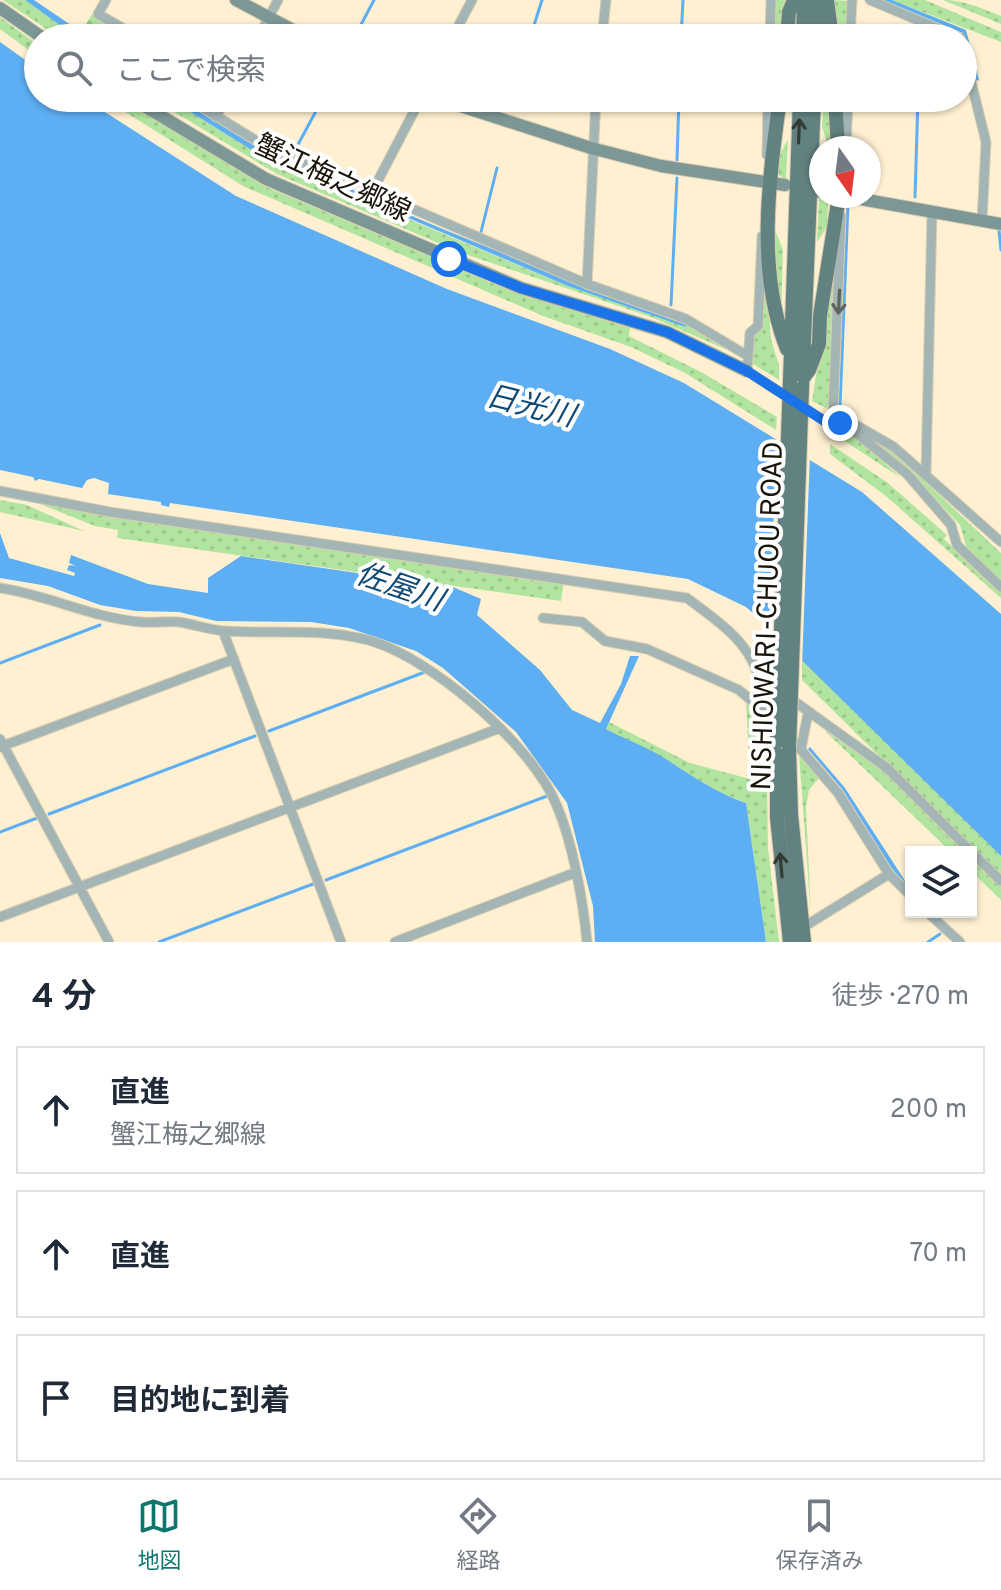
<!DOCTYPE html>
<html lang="ja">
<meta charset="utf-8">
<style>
:root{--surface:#fff;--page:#f6f6f7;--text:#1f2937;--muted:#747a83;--line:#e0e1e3;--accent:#0f766e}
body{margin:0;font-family:Overpass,"Noto Sans JP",sans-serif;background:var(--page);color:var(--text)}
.controls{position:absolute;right:24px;bottom:24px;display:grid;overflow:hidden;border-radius:0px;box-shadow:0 2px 6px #0004}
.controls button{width:72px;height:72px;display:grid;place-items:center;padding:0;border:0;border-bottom:2px solid var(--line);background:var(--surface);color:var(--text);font:40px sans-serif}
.compass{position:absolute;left:809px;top:136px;width:72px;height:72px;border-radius:50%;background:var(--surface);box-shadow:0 2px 6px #0004;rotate:166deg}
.stop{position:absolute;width:24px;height:24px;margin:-18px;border:6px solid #1a73e8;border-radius:50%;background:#fff}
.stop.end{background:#1a73e8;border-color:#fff;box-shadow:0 2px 8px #0008}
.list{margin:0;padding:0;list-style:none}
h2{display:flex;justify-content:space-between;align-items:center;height:104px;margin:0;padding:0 32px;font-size:34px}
h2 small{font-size:26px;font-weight:400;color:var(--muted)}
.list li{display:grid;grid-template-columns:52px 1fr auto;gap:24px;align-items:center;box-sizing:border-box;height:128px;margin:0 16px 16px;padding:0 16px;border:2px solid var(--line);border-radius:0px}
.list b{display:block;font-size:30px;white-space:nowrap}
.list p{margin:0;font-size:26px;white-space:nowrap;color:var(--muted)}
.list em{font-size:26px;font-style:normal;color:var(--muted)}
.icon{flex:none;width:44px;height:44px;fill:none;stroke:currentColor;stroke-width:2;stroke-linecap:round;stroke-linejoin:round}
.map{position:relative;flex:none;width:1001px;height:942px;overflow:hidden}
.search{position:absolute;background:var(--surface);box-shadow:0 2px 6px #0004;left:24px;right:24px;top:24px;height:88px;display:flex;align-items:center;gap:20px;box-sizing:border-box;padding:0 28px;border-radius:44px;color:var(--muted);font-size:30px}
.sheet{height:536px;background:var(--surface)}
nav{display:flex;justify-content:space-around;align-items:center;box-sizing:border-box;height:112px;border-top:2px solid var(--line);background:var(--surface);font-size:22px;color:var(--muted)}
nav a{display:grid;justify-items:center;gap:4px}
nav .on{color:var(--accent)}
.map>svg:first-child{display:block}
.grass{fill:url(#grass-dots)}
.cemetery{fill:url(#cemetery-stones)}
.water{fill:#5daef3}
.pier{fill:#fef0d1}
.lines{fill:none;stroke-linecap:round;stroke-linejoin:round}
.stream{stroke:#5daef3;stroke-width:3}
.street-casing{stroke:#dacdb1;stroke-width:11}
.secondary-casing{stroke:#dacdb1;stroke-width:14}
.primary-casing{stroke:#dacdb1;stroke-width:16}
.street{stroke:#a3b5b4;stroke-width:9}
.secondary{stroke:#7d9796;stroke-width:12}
.primary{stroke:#628281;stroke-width:14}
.primary-bridge-casing{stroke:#dacdb1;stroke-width:16;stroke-linecap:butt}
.primary-bridge{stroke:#628281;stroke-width:14}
.oneway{stroke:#333b34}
.oneway2{stroke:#5e655f}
.route{stroke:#1a73e8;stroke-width:10}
.labels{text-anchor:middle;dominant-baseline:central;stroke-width:8;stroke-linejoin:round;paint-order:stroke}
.street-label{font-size:28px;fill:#1a150a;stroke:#fefefe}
.water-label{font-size:30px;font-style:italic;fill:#104b78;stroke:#fefefe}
</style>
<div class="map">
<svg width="1001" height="942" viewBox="0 0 1001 942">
<defs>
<pattern id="grass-dots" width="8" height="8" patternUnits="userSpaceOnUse" patternTransform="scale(2)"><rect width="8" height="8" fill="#b1e59f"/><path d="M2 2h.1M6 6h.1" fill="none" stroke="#98c488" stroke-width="1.8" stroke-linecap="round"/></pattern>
<pattern id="cemetery-stones" width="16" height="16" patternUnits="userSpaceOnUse" patternTransform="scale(2)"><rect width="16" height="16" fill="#b1e59f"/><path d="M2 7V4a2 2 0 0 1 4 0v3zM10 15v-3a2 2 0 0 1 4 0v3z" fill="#98c488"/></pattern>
</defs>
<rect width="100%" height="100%" fill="#fef0d1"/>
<path class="grass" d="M3,0H25L78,38H60Z
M774,0H786L783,38H773Z
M835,0L848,1L846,38H835Z
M892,0H925L1001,32V42Z
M943,0C964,0 981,8 1001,16V24Z
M0,17L38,45V57L0,29Z
M103,98H120L264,186L521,294L630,328L629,336L703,373L777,417L776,430L685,373L631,347L543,316L243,186Z
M151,98H168L250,149L365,201L568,286L687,323L739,355L651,317L459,252L277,174Z
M824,98H832L834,148H829L822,127Z
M788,139L786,180L778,174L779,156Z
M819,198L828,204L827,227L817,242Z
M772,222L783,250L781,322Z
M837,244L829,403L826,408L812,401Z
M764,247L771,339L779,365V380L753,364V338L762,327Z
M853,425L890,448L935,485L933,489L1001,553V582L967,549L960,525L909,472Z
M833,428L851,432L901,478L828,430Z
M830,444L888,483L947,535L944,539L1001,591V598L887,497L830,454Z
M0,500L27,505L84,531L0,512Z
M35,502L564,581L561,601L117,538L118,530L95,526Z
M802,659L1001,856V876L802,680Z
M746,700L766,715L768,848L779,942H766L746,803L724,794L606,729L609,722L690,763L750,779Z
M824,730L881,769L968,852H951Z
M799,755L819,778L809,790L806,807L811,915Z
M971,855L1001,885V900L971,871Z"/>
<path class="cemetery" d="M92,14L116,29L115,38H92L82,31Z"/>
<path class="water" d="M25,0H34L90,38H78Z
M881,0H892L966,30L979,80L975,81L963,33Z
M0,42L38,69V98H83L236,196L447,289L610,349L684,383L862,492L1001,614V856L764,623L746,607L688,579L170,503L169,507L161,505V502L108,494L109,483L94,478L87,480L82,488L39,479L35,481L33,477L0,470Z
M168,98H179C336,195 514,258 687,323L686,327L568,286L288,167L250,149Z
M0,533L9,558L74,576L75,573L67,570L69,565L76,566L69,563L71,555L148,584L208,593V578L241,556L453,587L481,599L477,615L540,670L572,710L600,723L621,684L630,656H639L606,729C626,740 650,748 669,761C688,774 723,796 746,803L766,942H595L593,906L567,803L516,732L443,668L416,651L349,628L311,622L216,621L179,612L136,611L100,605L48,586L0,578Z
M810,747L845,788L911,890L892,869L842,789L808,749Z"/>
<path class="pier" d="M777,433L810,453L802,665L769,634Z"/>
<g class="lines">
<path class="stream" d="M354,38L374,0
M530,38L542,0
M681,38L683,0
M920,38L921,29
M510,108L513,98
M294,152L323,98
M677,160L679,98
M915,197L918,98
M999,230L1001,250
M481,232L497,168
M671,305L677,178
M840,406L848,204
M0,663L100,625
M269,731L425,672
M49,814L255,736
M0,832L37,818
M326,880L547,796
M159,942L313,884
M928,942L940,934"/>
<g class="street-casing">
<path id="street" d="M106,0L98,14L126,30L123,38
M870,0L960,38
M258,38L278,0
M452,38L472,0
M602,38L606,0
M770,38L771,0
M850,38L852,0
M963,49L986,142L982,221
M187,98L260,143L587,284L686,319L748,356
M216,117L226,98
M846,148L848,98
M767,155L768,98
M372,192L421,98
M762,236L758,326L750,333L747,371L826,422L850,428L907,474L951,525L957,545L1001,587
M587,284L596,98
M833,412L894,447L1001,542
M826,422L833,412L841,216
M926,472L932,212
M0,491L110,512L687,598C729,630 762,650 762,706
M0,588C48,595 92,618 141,622C153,623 166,621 178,622C194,624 209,630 225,631C273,634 317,628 364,639C428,654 533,745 557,806C573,844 583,901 587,942
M543,618L582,622L605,641L647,649L739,690L778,723
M223,631L341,942
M762,678L887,768L1001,881
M790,737L838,793L889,874L911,896
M0,739L109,942
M0,747L234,659
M801,749L808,713
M927,912L960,942
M0,917L500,728
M802,928L889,874
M395,942L574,873"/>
</g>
<g class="secondary-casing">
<path id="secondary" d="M236,0L308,38
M0,8L43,38
M131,98L266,179L521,288L667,332L747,371
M436,98L591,148L661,166L785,185
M820,192H821
M844,196L1001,224"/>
</g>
<g class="primary-casing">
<path id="primary" d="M827,0L832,38
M787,38L789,12L794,0
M803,38L804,0
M816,38L818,0
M780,98C769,179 756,271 787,349
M835,98L838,148
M803,378L809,370L819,344L820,316L839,196
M790,381L800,98
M802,388L814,98
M777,742V817L790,942
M789,749L791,815L804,942"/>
</g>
<use href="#street" class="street"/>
<use href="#secondary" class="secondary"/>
<use href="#primary" class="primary"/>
<g class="primary-bridge-casing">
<path id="primary-bridge" d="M777,742L790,381
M789,749L802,388"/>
</g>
<use href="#primary-bridge" class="primary-bridge"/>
</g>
<defs><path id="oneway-shaft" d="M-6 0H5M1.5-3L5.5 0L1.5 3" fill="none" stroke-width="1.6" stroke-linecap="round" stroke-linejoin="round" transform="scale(2)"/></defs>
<g class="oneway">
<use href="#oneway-shaft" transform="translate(799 131) rotate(-88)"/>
<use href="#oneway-shaft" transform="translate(781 865) rotate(-95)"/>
</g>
<use class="oneway2" href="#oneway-shaft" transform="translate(839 302) rotate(93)"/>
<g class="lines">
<path class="route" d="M449,259L521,288L667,332L747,371L826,422L840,423"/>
</g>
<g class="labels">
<g class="street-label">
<text transform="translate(332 180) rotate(25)">蟹江梅之郷線</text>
<text transform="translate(769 616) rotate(-88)">NISHIOWARI-CHUOU ROAD</text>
</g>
<g class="water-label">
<text transform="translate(530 408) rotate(14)">日光川</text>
<text transform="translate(399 589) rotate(19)">佐屋川</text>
</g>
</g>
</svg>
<div class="controls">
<button><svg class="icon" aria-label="layers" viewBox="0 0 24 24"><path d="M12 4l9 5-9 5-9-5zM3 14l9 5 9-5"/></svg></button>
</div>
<svg class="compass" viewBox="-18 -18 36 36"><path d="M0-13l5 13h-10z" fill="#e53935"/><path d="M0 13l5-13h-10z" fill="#747a83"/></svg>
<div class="stop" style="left:449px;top:259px"></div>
<div class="stop end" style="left:840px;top:423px"></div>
<div class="search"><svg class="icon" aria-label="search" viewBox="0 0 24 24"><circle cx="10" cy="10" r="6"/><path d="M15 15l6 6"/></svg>ここで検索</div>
</div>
<section class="sheet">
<h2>4 分<small>徒歩 · 270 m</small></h2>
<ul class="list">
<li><svg class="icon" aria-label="ahead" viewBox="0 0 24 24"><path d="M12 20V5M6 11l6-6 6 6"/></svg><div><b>直進</b><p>蟹江梅之郷線</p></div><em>200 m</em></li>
<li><svg class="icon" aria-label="ahead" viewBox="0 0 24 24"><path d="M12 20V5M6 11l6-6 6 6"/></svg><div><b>直進</b></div><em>70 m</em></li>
<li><svg class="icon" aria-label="arrive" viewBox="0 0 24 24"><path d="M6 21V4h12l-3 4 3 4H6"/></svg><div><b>目的地に到着</b></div></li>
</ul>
</section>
<nav>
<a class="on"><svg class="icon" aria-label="map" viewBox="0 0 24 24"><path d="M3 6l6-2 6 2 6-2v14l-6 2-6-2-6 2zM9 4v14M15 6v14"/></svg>地図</a>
<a><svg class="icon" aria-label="directions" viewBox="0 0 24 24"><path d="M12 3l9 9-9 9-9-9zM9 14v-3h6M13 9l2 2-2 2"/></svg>経路</a>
<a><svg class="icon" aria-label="saved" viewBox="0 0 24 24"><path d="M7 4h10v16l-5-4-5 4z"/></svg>保存済み</a>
</nav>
